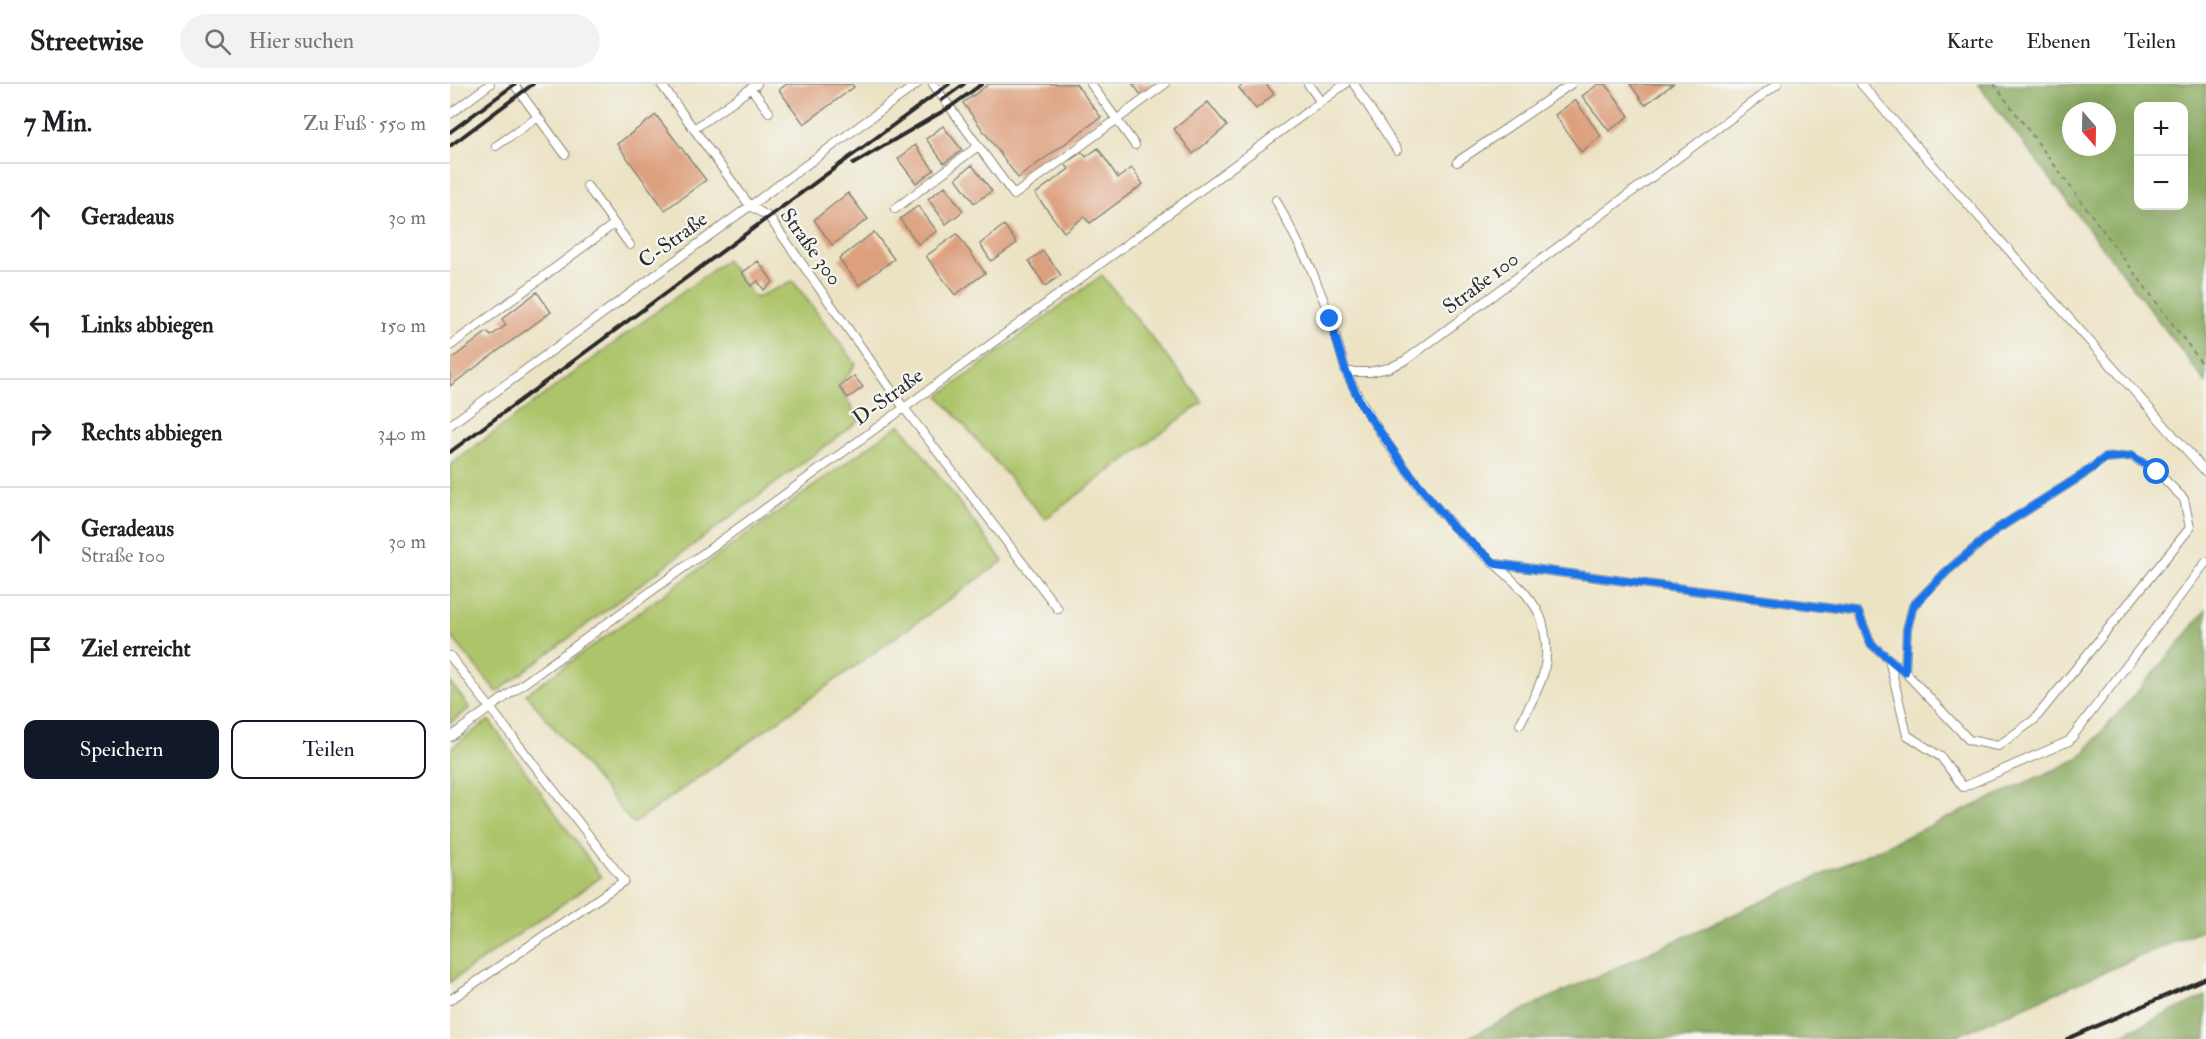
<!DOCTYPE html>
<html lang="de">
<meta charset="utf-8">
<style>
:root{--surface:#fff;--page:#f2f2f2;--text:#202124;--muted:#757577;--line:#e0e0e0;--accent:#111827}
body{margin:0;font-family:"IM FELL Double Pica",serif;background:var(--page);color:var(--text)}
.controls{position:absolute;right:18px;top:18px;display:grid;overflow:hidden;border-radius:12px;box-shadow:0 6px 24px #0002}
.controls button{width:54px;height:54px;display:grid;place-items:center;padding:0;border:0;border-bottom:2px solid var(--line);background:var(--surface);color:var(--text);font:30px sans-serif}
.compass{position:absolute;left:1612px;top:18px;width:54px;height:54px;border-radius:50%;background:var(--surface);box-shadow:0 6px 24px #0002;rotate:160deg}
.stop{position:absolute;width:18px;height:18px;margin:-14px;border:4px solid #1a73e8;border-radius:50%;background:#fff}
.stop.end{background:#1a73e8;border-color:#fff;box-shadow:0 2px 6px #0008}
.list{margin:0;padding:0;list-style:none}
h2{display:flex;justify-content:space-between;align-items:center;height:78px;margin:0;padding:0 24px;font-size:26px}
h2 small{font-size:20px;font-weight:400;color:var(--muted)}
.list li{display:grid;grid-template-columns:39px 1fr auto;gap:18px;align-items:center;box-sizing:border-box;height:108px;padding:0 24px;border-top:2px solid var(--line)}
.list b{display:block;font-size:22px;white-space:nowrap}
.list p{margin:0;font-size:20px;white-space:nowrap;color:var(--muted)}
.list em{font-size:20px;font-style:normal;color:var(--muted)}
.actions{display:flex;gap:12px;padding:18px 24px}
.actions a{flex:1;padding:14px 0;border:2px solid var(--accent);border-radius:12px;text-align:center;font-size:21px;color:var(--accent)}
.actions .main{background:var(--accent);color:#fff}
.icon{flex:none;width:33px;height:33px;fill:none;stroke:currentColor;stroke-width:2;stroke-linecap:round;stroke-linejoin:round}
.map{position:relative;flex:none;width:1756px;height:955px;overflow:hidden}
header{display:flex;align-items:center;gap:36px;box-sizing:border-box;height:84px;padding:0 30px;background:var(--surface);border-bottom:2px solid var(--line)}
header strong{font-size:28px}
nav{display:flex;gap:33px;margin-inline-start:auto;font-size:21px}
.search{width:420px;height:54px;background:var(--page);display:flex;align-items:center;gap:15px;box-sizing:border-box;padding:0 21px;border-radius:33px;color:var(--muted);font-size:22px}
main{display:flex}
aside{flex:1;background:var(--surface)}
.map>svg:first-child{display:block}
.green{fill:#adc56a;stroke:#6c784a;stroke-width:1.5}
.forest{fill:#8aaa5e;stroke:#5a6a44;stroke-width:1.5;fill-rule:evenodd}
.building{fill:#dda07f}
.lines{fill:none;stroke-linecap:round;stroke-linejoin:round}
.service-casing{stroke:#8c8778;stroke-width:10}
.path{stroke:#8c8778;stroke-width:2;stroke-dasharray:4.5 4.5;stroke-linecap:butt}
.service{stroke:#fff;stroke-width:8}
.rail{stroke:#2b2b2b;stroke-width:4}
.route{stroke:#1a73e8;stroke-width:8}
.labels{text-anchor:middle;dominant-baseline:central;stroke-width:4.5;stroke-linejoin:round;paint-order:stroke}
.street-label{font-size:21px;fill:#2b2b2b;stroke:#f6f6f2}
</style>
<header>
<strong>Streetwise</strong>
<div class="search"><svg class="icon" aria-label="search" viewBox="0 0 24 24"><circle cx="10" cy="10" r="6"/><path d="M15 15l6 6"/></svg>Hier suchen</div>
<nav><a>Karte</a><a>Ebenen</a><a>Teilen</a></nav>
</header>
<main>
<aside>
<h2>7 Min.<small>Zu Fuß · 550 m</small></h2>
<ul class="list">
<li><svg class="icon" aria-label="ahead" viewBox="0 0 24 24"><path d="M12 20V5M6 11l6-6 6 6"/></svg><div><b>Geradeaus</b></div><em>30 m</em></li>
<li><svg class="icon" aria-label="left" viewBox="0 0 24 24"><path d="M17 20v-9H6M10 6l-5 5 5 5"/></svg><div><b>Links abbiegen</b></div><em>150 m</em></li>
<li><svg class="icon" aria-label="right" viewBox="0 0 24 24"><path d="M7 20v-9h11M14 6l5 5-5 5"/></svg><div><b>Rechts abbiegen</b></div><em>340 m</em></li>
<li><svg class="icon" aria-label="ahead" viewBox="0 0 24 24"><path d="M12 20V5M6 11l6-6 6 6"/></svg><div><b>Geradeaus</b><p>Straße 100</p></div><em>30 m</em></li>
<li><svg class="icon" aria-label="arrive" viewBox="0 0 24 24"><path d="M6 21V4h12l-3 4 3 4H6"/></svg><div><b>Ziel erreicht</b></div></li>
</ul>
<div class="actions"><a class="main">Speichern</a><a>Teilen</a></div>
</aside>
<div class="map">
<svg width="1756" height="955" viewBox="0 0 1756 955">
<rect width="100%" height="100%" fill="#f6f6f2"/>
<filter id="ink" filterUnits="userSpaceOnUse"><feTurbulence type="fractalNoise" baseFrequency=".0167" numOctaves="2"/><feDisplacementMap in="SourceGraphic" scale="12" xChannelSelector="R" yChannelSelector="G"/><feConvolveMatrix kernelMatrix="1 2 1 2 8 2 1 2 1" color-interpolation-filters="sRGB"/></filter>
<filter id="wash" filterUnits="userSpaceOnUse"><feTurbulence type="fractalNoise" baseFrequency=".008" numOctaves="4" result="noise"/><feDisplacementMap in="SourceGraphic" scale="24" xChannelSelector="R" yChannelSelector="G"/><feGaussianBlur stdDeviation="1.35" result="paint"/><feColorMatrix in="noise" values="0 0 0 0 0 0 0 0 0 0 0 0 0 0 0 0 0 1.4 0 .05"/><feComposite in="paint" operator="in"/></filter>
<g filter="url(#wash)">
<rect width="100%" height="100%" fill="#ece3c4"/>
<path class="green" d="M276,176L305,214L343,197L406,280L389,303L410,336L47,608L0,551V381Z
M652,191L753,318L595,435L489,312Z
M450,340L553,477L183,740L76,610Z
M0,598L20,624L0,639Z
M39,636L151,793L0,898V665Z"/>
<path class="forest" d="M1528,0H1756V299ZM1688,22H1734V122H1688ZM1621,27H1657V63H1621Z
M1756,526V844L1499,955H1015L1090,918L1628,675L1728,561Z
M1756,912V955H1662L1672,950Z"/>
<g id="blocks">
<path class="building" d="M337,0H402L404,3L354,40L329,6Z
M539,0H626L651,33L568,94L513,19Z
M683,0H711L693,14Z
M793,0H816L824,10L806,25L789,4Z
M1149,0H1156L1179,32L1159,47L1132,12Z
M1180,0H1223L1195,21Z
M1125,16L1151,52L1131,68L1105,31Z
M758,18L777,42L743,70L724,45Z
M206,31L256,96L215,126L167,60Z
M493,42L512,66L494,79L476,55Z
M465,61L484,86L466,99L448,75Z
M648,64L668,94L682,84L693,100L640,139L634,133L614,148L585,110L619,85L615,80L632,68L636,73Z
M522,81L542,107L524,119L506,94Z
M495,102L513,127L496,140L478,115Z
M398,109L418,135L382,161L364,136Z
M468,122L487,147L468,160L450,135Z
M554,141L567,159L541,177L530,160Z
M424,148L444,175L409,201L389,175Z
M507,150L535,189L505,211L476,172Z
M593,167L611,191L595,202L579,177Z
M308,177L323,198L314,206L308,197L301,202L292,189Z
M87,208L101,228L0,302V276L37,248L41,252L56,241L52,235Z
M404,292L413,303L398,314L389,303Z"/>
</g>
</g>
<g filter="url(#ink)">
<use href="#blocks" fill-opacity="0" stroke="#8c8778" stroke-width="1.5"/>
<g class="lines">
<g class="service-casing">
<path id="service" d="M64,0L115,70
M211,0L300,122L319,133L454,324L608,525
M483,0L564,111L715,0
M641,0L685,61
M858,0L871,18
M904,0L947,66
M1411,0L1756,388
M301,4L319,28
M0,30L40,0
M244,45L307,0
M46,62L88,33
M1007,78L1121,0
M137,102L180,161
M826,116L860,182L881,235L896,288H919L939,284L956,276L1327,0
M445,125L528,62
M0,262L164,140
M896,288C922,344 961,395 1002,441C1026,469 1085,504 1093,541C1103,584 1089,603 1070,640
M0,341L467,0
M1046,480L1408,528L1421,560L1455,588L1519,656L1548,662L1584,636L1740,444L1734,415L1707,388L1681,372L1655,374L1631,392L1547,445L1496,488L1463,522L1457,545L1455,588
M0,572L174,797L0,916
M1439,575L1457,651L1491,673L1513,703L1619,657L1756,478
M0,653L454,324L895,0"/>
</g>
<path class="path" d="M1544,0L1756,285"/>
<use href="#service" class="service"/>
<path class="rail" d="M492,16L514,0
M0,48L65,0
M0,62L83,0
M403,80L500,23L532,0
M0,368L499,0
M1617,955L1756,894"/>
</g>
</g>
<g class="lines" filter="url(#ink)">
<path class="route" d="M880,235L896,288L912,322L956,385L1003,443L1046,480L1408,528L1421,560L1455,588L1457,545L1463,522L1496,488L1547,445L1631,392L1655,374L1682,372L1707,388"/>
</g>
<g class="labels">
<g class="street-label">
<text transform="translate(223 156) rotate(-36)">C-Straße</text>
<text transform="translate(361 163) rotate(54)">Straße 300</text>
<text transform="translate(1031 199) rotate(-37)">Straße 100</text>
<text transform="translate(438 313) rotate(-36)">D-Straße</text>
</g>
</g>
</svg>
<div class="controls">
<button>+</button>
<button>−</button>
</div>
<svg class="compass" viewBox="-18 -18 36 36"><path d="M0-13l5 13h-10z" fill="#e53935"/><path d="M0 13l5-13h-10z" fill="#757577"/></svg>
<div class="stop" style="left:1707px;top:388px"></div>
<div class="stop end" style="left:880px;top:235px"></div>
</div>
</main>
